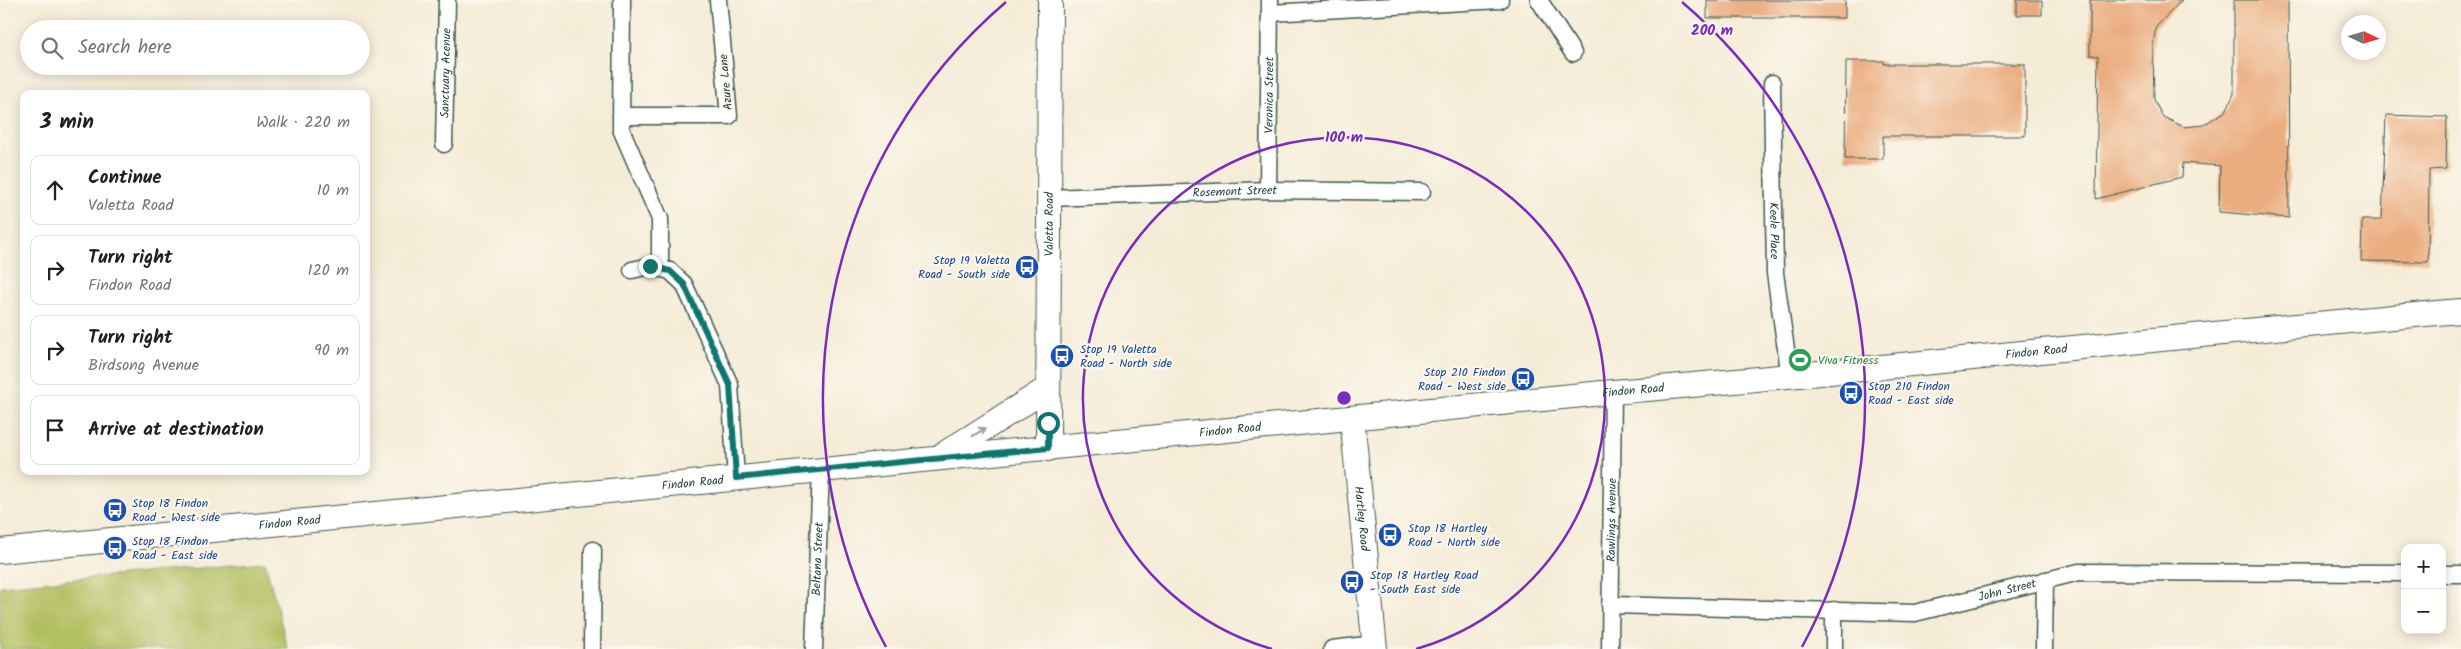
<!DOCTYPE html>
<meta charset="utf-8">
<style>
:root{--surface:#fff;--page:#f2f2f2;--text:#202124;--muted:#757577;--line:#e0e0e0}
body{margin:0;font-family:Kalam,sans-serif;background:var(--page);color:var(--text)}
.controls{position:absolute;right:15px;bottom:15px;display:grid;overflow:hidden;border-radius:10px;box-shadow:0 2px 12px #0003}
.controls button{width:45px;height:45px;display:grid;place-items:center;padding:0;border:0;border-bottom:1px solid var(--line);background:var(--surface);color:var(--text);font:25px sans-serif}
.compass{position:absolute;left:2341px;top:15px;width:45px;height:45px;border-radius:50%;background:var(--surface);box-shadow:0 2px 12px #0003;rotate:94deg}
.stop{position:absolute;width:15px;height:15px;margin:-11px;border:4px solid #0f766e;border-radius:50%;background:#fff}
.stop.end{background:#0f766e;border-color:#fff;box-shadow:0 1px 5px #0008}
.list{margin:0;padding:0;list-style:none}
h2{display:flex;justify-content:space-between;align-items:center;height:65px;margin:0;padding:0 20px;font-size:21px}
h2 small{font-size:16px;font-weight:400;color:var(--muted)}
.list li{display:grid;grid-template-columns:32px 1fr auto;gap:15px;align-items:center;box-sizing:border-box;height:70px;margin:0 10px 10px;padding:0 10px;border:1px solid var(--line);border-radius:10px}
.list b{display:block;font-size:19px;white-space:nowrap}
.list p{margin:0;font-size:16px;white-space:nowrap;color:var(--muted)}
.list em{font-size:16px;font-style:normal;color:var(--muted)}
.icon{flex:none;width:28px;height:28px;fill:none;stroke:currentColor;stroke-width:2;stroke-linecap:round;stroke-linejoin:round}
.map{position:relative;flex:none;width:2461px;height:649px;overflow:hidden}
.search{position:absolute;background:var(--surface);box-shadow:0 2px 12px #0003;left:20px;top:20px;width:350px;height:55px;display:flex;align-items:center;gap:12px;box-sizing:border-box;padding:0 18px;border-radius:28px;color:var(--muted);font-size:19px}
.panel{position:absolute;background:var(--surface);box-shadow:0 2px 12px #0003;left:20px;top:90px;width:350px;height:385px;border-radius:10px}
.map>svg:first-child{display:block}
.green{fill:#b2bf61;stroke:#687e4a}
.building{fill:#ebad80}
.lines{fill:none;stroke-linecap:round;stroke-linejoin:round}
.street-casing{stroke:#3f574c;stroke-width:19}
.secondary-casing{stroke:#3f574c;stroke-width:26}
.street{stroke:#fff;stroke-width:16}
.secondary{stroke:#fff;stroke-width:24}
.oneway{stroke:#8f9e9a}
.route{stroke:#0f766e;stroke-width:6}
.ring{fill:none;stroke:#7b2cbf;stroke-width:2.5}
.labels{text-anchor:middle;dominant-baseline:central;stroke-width:4.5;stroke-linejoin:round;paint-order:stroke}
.street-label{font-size:12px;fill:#1f3d34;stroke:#fbf7ec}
.transit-label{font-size:12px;fill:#164399;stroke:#fbf7ec;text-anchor:start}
.leisure-label{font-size:12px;fill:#27864d;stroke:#fbf7ec;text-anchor:start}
.centre{fill:#7b2cbf;stroke:#fbf7ec;stroke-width:2.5}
.ring-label{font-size:15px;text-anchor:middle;font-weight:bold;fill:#7b2cbf;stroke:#fbf7ec;stroke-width:4.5;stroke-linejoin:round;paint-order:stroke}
</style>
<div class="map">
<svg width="2461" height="649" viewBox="0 0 2461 649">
<rect width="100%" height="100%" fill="#fbf7ec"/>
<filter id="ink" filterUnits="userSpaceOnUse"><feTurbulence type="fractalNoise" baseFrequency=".02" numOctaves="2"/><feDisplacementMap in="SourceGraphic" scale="10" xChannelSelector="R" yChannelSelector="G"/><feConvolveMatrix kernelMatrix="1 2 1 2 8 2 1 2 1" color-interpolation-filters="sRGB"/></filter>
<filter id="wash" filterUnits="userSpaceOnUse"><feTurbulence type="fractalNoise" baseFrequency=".0096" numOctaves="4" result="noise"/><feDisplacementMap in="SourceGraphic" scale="20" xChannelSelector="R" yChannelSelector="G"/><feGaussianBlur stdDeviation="1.12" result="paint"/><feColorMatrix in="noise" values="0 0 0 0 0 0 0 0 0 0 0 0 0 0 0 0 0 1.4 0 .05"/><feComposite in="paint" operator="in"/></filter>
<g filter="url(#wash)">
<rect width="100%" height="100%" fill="#f5ecd7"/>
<path class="green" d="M265,562L288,649H0V586Z"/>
<g id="blocks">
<path class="building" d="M1707,0H1845V18H1707Z
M2017,0H2042V15H2017Z
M2090,0H2182L2156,27L2153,44L2154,100L2163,117L2184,127L2203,125L2226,111L2234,94V0H2288L2289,218L2219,212L2220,166L2183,163L2182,177L2096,199L2098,56L2090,55Z
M1846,61H1884V64H2025V136H1883V159H1845Z
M2386,115L2447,117L2446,169L2429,170L2428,262L2361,261L2362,220H2382Z"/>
</g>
</g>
<g filter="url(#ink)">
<use href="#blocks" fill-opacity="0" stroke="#3f574c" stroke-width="1"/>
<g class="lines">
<g class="street-casing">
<g id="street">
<path d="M622,0L621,129L660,219V268"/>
<path d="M1539,0L1573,53"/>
<path d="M1270,13L1500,0"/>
<path id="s1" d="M1772,83L1775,273L1790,377"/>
<path d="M621,116H729L718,0"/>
<path id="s2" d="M444,144L447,0"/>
<path id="s3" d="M1268,190L1270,0"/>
<path id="s4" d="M1049,198L1268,190L1422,192"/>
<path d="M632,270L650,266L670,271L684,284L730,385L736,478"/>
<path d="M2442,574H2461"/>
<path id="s5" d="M1610,605L1915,613L2079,572L2405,573"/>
<path d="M592,649L593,550"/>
<path id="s6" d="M814,649L821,470"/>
<path d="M1332,649L1375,644"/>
<path id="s7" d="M1610,649L1613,392"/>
<path d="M1834,649V610"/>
<path d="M2044,649L2045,580"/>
</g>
</g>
<g class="secondary-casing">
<g id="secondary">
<path id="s8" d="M1352,418L1375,649"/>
<path id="s9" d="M1048,449L1050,0"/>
<path d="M941,456L1048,388"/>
<path id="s10" d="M0,551L1613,392C1896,368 2178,335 2461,311"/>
</g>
</g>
<use href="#street" class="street"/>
<use href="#secondary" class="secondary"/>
</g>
<defs><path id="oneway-shaft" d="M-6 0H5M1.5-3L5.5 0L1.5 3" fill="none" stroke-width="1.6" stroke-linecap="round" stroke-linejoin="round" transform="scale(1.25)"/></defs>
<use class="oneway" href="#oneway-shaft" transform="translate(979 432) rotate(-33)"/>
</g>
<g class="lines" filter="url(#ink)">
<path class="route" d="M650,266L670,271L684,284L730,385L736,478L1048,448V423"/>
</g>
<g class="ring">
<path d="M1272 649A261 261 0 1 1 1416 649"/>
<path d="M886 647A521 521 0 0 1 1006 2M1682 2A521 521 0 0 1 1802 647"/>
</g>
<defs>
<g id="bus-disc" transform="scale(1.25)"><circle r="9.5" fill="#1a4fb4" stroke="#fbf7ec"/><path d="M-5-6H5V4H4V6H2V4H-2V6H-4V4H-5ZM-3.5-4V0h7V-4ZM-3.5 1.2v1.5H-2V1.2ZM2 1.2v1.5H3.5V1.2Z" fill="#fff"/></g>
<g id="stadium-disc" transform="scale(1.25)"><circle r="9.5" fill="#2e9e5b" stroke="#fbf7ec"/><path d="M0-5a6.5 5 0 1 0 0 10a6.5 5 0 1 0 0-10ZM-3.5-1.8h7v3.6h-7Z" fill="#fff"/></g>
</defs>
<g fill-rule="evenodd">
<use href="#bus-disc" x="1027" y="267"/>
<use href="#bus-disc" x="1062" y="356"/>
<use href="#stadium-disc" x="1800" y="360"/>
<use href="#bus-disc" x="1523" y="379"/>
<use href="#bus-disc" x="1851" y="393"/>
<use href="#bus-disc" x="115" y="510"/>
<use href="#bus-disc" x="1390" y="535"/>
<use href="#bus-disc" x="115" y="548"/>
<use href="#bus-disc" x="1352" y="582"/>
</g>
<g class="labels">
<g class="street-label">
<text stroke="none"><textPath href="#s2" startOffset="71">Sanctuary Acenue</textPath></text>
<text transform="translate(726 82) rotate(-95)">Azure Lane</text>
<text stroke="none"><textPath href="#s3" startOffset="95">Veronica Street</textPath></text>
<text stroke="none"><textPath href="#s4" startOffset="186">Rosemont Street</textPath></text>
<text stroke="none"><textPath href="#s9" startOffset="225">Valetta Road</textPath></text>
<text stroke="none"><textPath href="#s1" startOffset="148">Keele Place</textPath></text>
<text stroke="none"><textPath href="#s10" startOffset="2046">Findon Road</textPath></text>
<text stroke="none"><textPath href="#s10" startOffset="1641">Findon Road</textPath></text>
<text stroke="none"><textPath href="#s10" startOffset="1236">Findon Road</textPath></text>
<text stroke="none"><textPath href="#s10" startOffset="696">Findon Road</textPath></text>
<text stroke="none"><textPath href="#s8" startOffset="101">Hartley Road</textPath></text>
<text stroke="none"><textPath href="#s7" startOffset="129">Rawlings Avenue</textPath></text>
<text stroke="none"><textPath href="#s10" startOffset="291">Findon Road</textPath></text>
<text stroke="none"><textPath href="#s6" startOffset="90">Beltana Street</textPath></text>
<text stroke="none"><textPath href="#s5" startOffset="400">John Street</textPath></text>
</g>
<g class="transit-label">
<text x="1010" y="260" text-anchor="end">Stop 19 Valetta<tspan x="1010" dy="14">Road - South side</tspan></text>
<text x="1080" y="349">Stop 19 Valetta<tspan x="1080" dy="14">Road - North side</tspan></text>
<text x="1506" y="372" text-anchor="end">Stop 210 Findon<tspan x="1506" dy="14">Road - West side</tspan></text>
<text x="1868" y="386">Stop 210 Findon<tspan x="1868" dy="14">Road - East side</tspan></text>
<text x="132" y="503">Stop 18 Findon<tspan x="132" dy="14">Road - West side</tspan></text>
<text x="1408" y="528">Stop 18 Hartley<tspan x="1408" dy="14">Road - North side</tspan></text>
<text x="132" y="541">Stop 18 Findon<tspan x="132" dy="14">Road - East side</tspan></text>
<text x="1370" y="575">Stop 18 Hartley Road<tspan x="1370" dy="14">- South East side</tspan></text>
</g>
<g class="leisure-label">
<text x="1818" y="360">Viva Fitness</text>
</g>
</g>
<circle cx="1344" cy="398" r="8" class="centre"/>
<g class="ring-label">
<text x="1712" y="35">200 m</text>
<text x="1344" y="142">100 m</text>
</g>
</svg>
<div class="controls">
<button>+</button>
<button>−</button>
</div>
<svg class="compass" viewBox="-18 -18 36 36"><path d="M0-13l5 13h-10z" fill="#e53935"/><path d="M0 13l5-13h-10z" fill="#757577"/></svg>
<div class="stop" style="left:1048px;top:423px"></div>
<div class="stop end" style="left:650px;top:266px"></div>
<div class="search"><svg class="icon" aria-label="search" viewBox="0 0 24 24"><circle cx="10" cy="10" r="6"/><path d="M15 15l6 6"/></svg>Search here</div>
<section class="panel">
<h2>3 min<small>Walk · 220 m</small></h2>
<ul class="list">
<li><svg class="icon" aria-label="ahead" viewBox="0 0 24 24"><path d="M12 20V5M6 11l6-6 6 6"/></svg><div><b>Continue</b><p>Valetta Road</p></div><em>10 m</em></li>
<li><svg class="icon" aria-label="right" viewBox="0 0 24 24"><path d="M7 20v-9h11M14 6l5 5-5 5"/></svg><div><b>Turn right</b><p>Findon Road</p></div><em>120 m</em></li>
<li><svg class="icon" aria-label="right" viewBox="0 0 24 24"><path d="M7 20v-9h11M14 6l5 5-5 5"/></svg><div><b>Turn right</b><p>Birdsong Avenue</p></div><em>90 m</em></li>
<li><svg class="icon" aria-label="arrive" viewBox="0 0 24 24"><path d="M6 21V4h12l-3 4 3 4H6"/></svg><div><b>Arrive at destination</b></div></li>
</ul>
</section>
</div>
